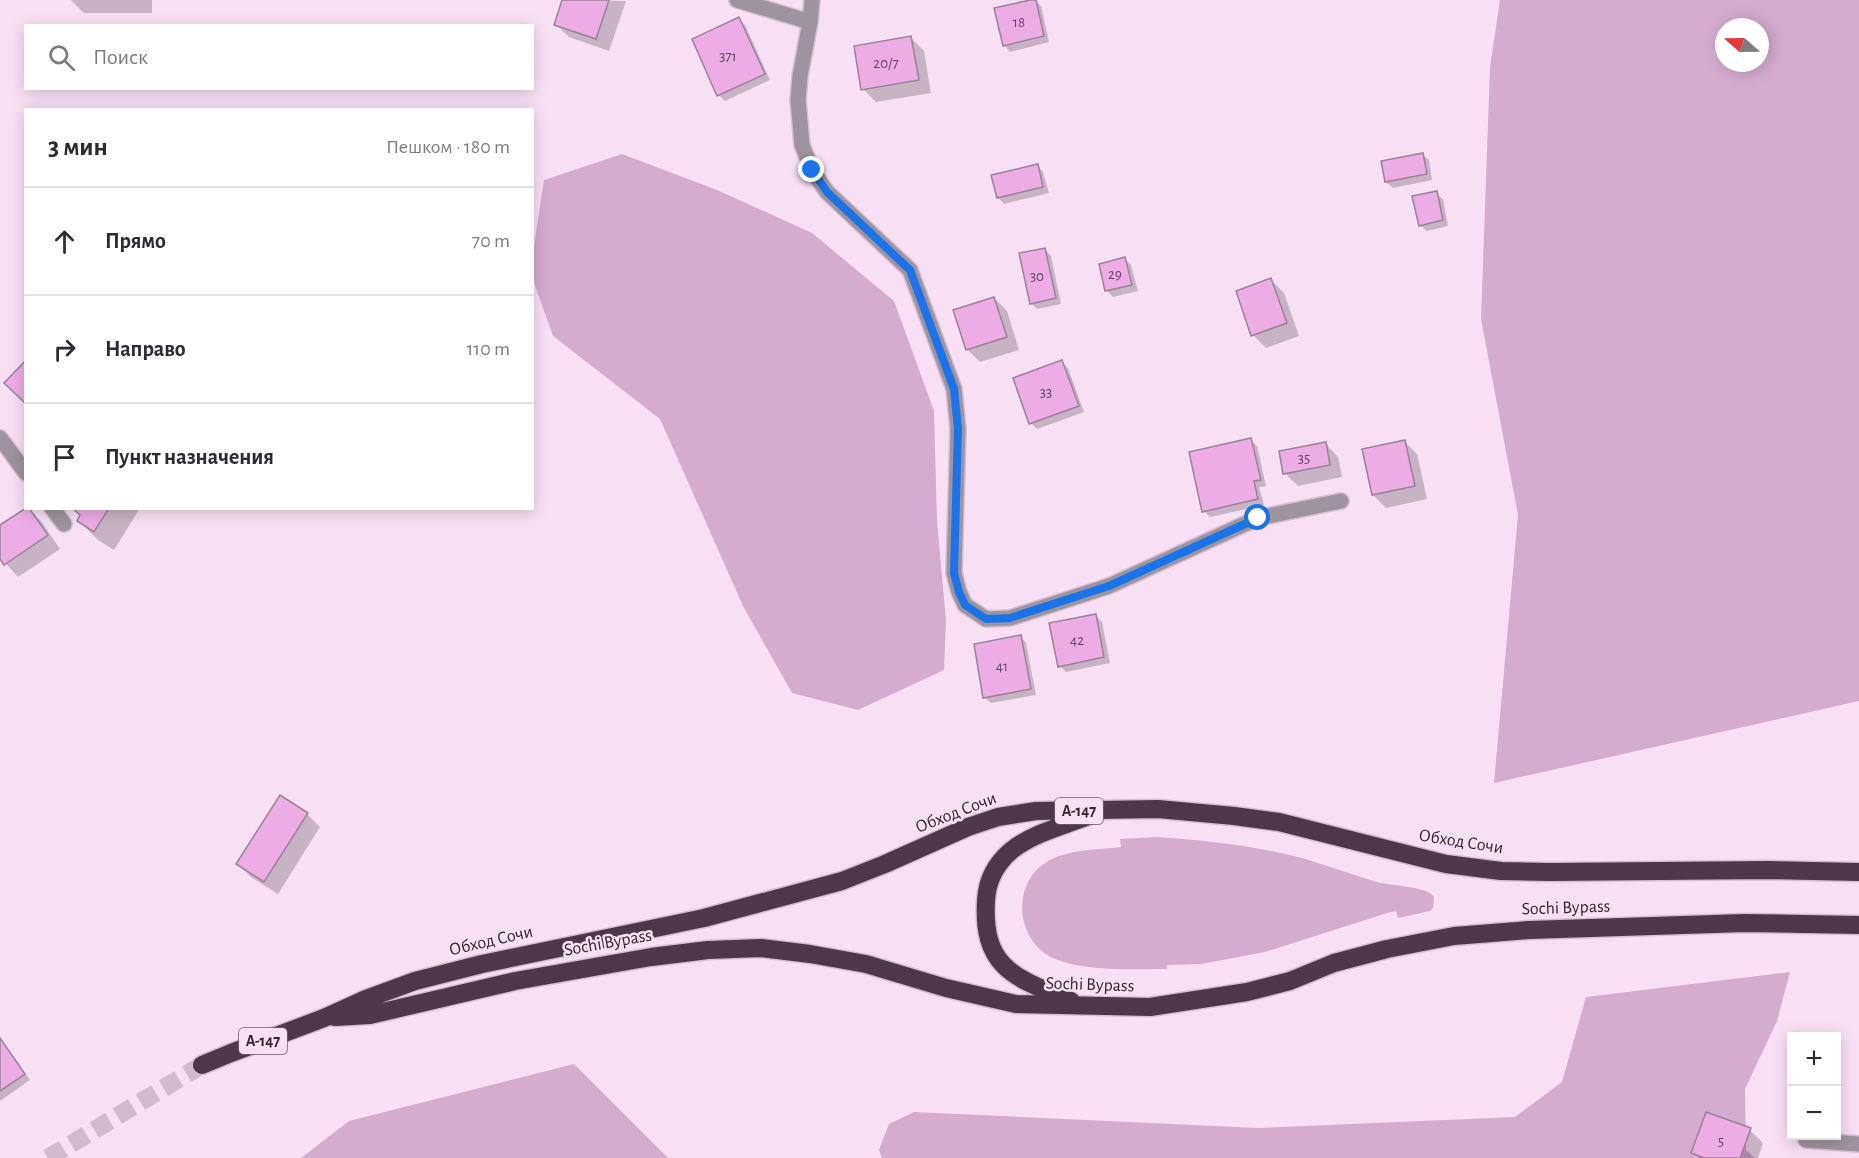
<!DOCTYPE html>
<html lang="ru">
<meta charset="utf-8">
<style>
:root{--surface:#fff;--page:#f7f7f7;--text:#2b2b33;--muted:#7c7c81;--line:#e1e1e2}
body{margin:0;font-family:"Alegreya Sans",sans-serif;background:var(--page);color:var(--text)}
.controls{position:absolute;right:18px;bottom:18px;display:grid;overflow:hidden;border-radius:0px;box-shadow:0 3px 15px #0003}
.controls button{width:54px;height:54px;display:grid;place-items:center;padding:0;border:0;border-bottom:2px solid var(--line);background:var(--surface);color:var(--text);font:30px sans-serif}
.compass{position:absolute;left:1715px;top:18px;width:54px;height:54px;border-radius:50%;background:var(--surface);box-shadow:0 3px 15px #0003;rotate:290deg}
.stop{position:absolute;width:18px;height:18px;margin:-14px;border:4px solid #1a73e8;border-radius:50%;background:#fff}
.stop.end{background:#1a73e8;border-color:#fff;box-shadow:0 2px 6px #0008}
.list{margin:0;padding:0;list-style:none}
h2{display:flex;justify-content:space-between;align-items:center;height:78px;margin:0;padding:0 24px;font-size:26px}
h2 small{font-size:20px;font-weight:400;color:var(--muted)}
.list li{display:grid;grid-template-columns:39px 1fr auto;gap:18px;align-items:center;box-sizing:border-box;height:108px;padding:0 24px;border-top:2px solid var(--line)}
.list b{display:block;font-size:22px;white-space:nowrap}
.list em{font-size:20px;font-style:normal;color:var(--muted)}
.icon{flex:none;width:33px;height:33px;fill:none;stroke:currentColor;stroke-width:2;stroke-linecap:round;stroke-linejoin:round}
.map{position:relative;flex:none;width:1859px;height:1158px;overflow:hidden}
.search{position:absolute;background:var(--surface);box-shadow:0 3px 15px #0003;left:24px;top:24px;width:510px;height:66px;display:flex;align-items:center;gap:15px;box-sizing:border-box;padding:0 21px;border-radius:0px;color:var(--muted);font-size:22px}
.panel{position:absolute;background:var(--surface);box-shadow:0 3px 15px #0003;left:24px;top:108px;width:510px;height:402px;border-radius:0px}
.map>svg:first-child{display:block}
.green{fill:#d4acce;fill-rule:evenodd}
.shadow{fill:#0003}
.building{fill:#eeace5;stroke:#998395;stroke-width:1.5}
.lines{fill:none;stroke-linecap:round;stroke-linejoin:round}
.highway-tunnel{stroke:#d0bbcd;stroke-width:18;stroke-dasharray:18 9;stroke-linecap:butt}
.minor-casing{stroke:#d4bfd1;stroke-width:18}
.highway-casing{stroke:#d4bfd1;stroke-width:21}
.minor{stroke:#9e949d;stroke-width:15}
.highway{stroke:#4c3849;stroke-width:18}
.route{stroke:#1a73e8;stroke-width:8}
.labels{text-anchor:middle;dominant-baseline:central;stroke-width:5;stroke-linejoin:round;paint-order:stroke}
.number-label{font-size:15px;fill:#61495d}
.shield{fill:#f8e0f4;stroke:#6d5f6b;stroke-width:1.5}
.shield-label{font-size:16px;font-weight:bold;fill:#322830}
.street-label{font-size:18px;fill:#322830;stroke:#f8e0f4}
</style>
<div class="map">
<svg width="1859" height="1158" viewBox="0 0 1859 1158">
<rect width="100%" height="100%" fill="#f8e0f4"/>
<path class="green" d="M1500,0H1859V701L1494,783L1518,515L1481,319L1490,67ZM1724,27H1760V63H1724Z
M622,154L717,190L812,233L894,301L934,411L937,521L946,621L944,670L858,710L792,693L743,606L660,419L553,336L533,280V252L544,180Z
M1156,837C1203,840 1248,845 1294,856C1322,863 1349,874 1377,882C1391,886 1427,886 1434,897L1433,908L1430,911L1398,918L1396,911L1387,913L1265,952L1201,964L1167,965V969C1133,969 1084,972 1053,958C1016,941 1011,885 1045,863C1066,849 1096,850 1121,847L1120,839Z
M1790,972L1777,1021L1745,1089L1746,1150L1755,1158H882L879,1150L889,1124L914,1112L1258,1128L1515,1117L1562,1082L1586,997Z
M574,1064L668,1158H301L349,1121Z"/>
<path class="shadow" d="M71,0H152V13H84Z
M564,0L626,1L609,51L569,37L556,24Z
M1035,0L1041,6L1049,42L1010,52L1004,45Z
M739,19L745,25L770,80L725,101L719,95Z
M911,38L924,51L931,93L876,102L863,89Z
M1422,154L1429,160L1432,180L1393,188L1386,182Z
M1037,166L1043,172L1049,193L1004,204L998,197Z
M1436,193L1443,199L1448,226L1427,231L1420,225Z
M1045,249L1051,256L1061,304L1037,309L1031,303Z
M1125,259L1131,265L1138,291L1113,297L1107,291L1100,265Z
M1271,280L1284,293L1299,336L1266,348L1253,335Z
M994,298L1007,311L1019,350L980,362L967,349Z
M1062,362L1068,368L1084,412L1037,429L1031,423Z
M1250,439L1257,446L1266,486L1259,487L1264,505L1210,517L1204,511Z
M1404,441L1417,454L1427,499L1386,508L1373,495Z
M1325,443L1338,457L1342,477L1298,486L1285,473Z
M28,508L41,521L60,549L18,577L0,557V527Z
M74,508H140L114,550L98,540L79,521L81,517Z
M1095,615L1102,622L1110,663L1066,672L1060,666Z
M1020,636L1026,643L1036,695L991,703L984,697Z
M281,797L307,814L320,827L278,894L251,877L238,864Z
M0,1038L30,1080L0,1101Z
M1750,1130L1763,1143L1758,1158H1699L1693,1152Z"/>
<path class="building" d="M562,0H609L596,39L554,25Z
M1030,0H1036L1044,36L1003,46L994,8Z
M739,17L765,74L717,96L692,39Z
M911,36L919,80L861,90L854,46Z
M1423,153L1427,174L1385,182L1381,161Z
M1038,164L1043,187L997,198L991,175Z
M1437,191L1443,220L1419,226L1412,196Z
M1045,248L1056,298L1030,304L1019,253Z
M1125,257L1132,285L1105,291L1099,264Z
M1271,278L1287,323L1251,336L1236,291Z
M994,297L1007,337L966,350L953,310Z
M26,360V404L4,383Z
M1062,360L1079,406L1029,424L1013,378Z
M1251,438L1261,480L1254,481L1258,499L1202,512L1189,452Z
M1405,440L1415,486L1372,495L1362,449Z
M1326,442L1330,465L1283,474L1279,451Z
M26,508H29L48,535L4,565L0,559V525Z
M72,508H109L94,532L77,521L80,515Z
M1096,614L1104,657L1058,667L1049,623Z
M1021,635L1031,689L983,698L974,644Z
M280,795L308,813L264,882L236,864Z
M0,1038L25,1074L0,1091Z
M1706,1112L1751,1128L1740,1158H1705L1691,1153Z"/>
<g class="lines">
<path class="highway-tunnel" d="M48,1158L202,1065"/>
<g class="minor-casing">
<path id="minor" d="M737,0L810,22
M812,0L810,22L800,76L798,100L802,145L812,170L827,192L910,270L954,389L958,429L954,573L959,592L965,605L986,619L1010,618L1109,586L1258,518L1341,501
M0,438L26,473
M52,508L64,524
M1806,1140L1859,1144"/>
</g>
<g class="highway-casing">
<path id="highway" d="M1071,1001C1016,978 982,969 986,901C987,880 995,864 1012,850C1034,833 1065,825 1091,815
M335,1017L370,1015L515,981L651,957L708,950L761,948L810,954L866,964L946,988L1016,1004L1150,1007L1247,992L1290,981L1334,963L1387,949L1454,936L1529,930L1745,923L1859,925
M202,1065L231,1053L324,1018L366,999L415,981L482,964L704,918L842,881L885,864L968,827L998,817L1036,811L1158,809L1234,816L1279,822L1446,864L1501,871L1550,872L1768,870L1859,872"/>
</g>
<use href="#minor" class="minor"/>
<use href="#highway" class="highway"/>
</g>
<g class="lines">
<path class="route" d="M812,170L827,192L910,270L954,389L958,429L954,573L959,592L965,605L986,619L1010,618L1109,586L1258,518"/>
</g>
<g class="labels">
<g class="number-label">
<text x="1019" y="22">18</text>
<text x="728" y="56">371</text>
<text x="886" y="63">20/7</text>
<text x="1115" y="274">29</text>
<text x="1037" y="276">30</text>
<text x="1046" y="392">33</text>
<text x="1304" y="458">35</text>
<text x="1077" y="640">42</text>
<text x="1002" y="666">41</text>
<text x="1721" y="1141">5</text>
</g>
<g class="shield">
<rect x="1055" y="798" width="48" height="26" rx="4.5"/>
<rect x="239" y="1028" width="48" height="26" rx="4.5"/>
</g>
<g class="shield-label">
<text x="1079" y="811">А-147</text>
<text x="263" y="1041">А-147</text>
</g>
<g class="street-label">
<text transform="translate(956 813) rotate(-21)">Обход Сочи</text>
<text transform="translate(1461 842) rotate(9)">Обход Сочи</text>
<text transform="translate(1566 908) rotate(-2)">Sochi Bypass</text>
<text transform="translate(491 941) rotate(-13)">Обход Сочи</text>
<text transform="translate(608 943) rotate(-10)">Sochi Bypass</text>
<text transform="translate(1090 985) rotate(2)">Sochi Bypass</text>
</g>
</g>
</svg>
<div class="controls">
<button>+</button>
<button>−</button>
</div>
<svg class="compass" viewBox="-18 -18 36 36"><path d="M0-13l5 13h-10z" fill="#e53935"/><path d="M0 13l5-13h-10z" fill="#7c7c81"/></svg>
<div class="stop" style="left:1258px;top:518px"></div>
<div class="stop end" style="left:812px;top:170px"></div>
<div class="search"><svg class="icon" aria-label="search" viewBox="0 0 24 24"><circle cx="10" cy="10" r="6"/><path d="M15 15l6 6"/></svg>Поиск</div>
<section class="panel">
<h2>3 мин<small>Пешком · 180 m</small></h2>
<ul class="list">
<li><svg class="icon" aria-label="ahead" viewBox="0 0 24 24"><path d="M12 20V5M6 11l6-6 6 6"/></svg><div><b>Прямо</b></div><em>70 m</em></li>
<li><svg class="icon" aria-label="right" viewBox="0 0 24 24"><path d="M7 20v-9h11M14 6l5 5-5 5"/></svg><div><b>Направо</b></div><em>110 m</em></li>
<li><svg class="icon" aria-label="arrive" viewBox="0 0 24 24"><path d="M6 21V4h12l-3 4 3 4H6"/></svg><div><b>Пункт назначения</b></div></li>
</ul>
</section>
</div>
